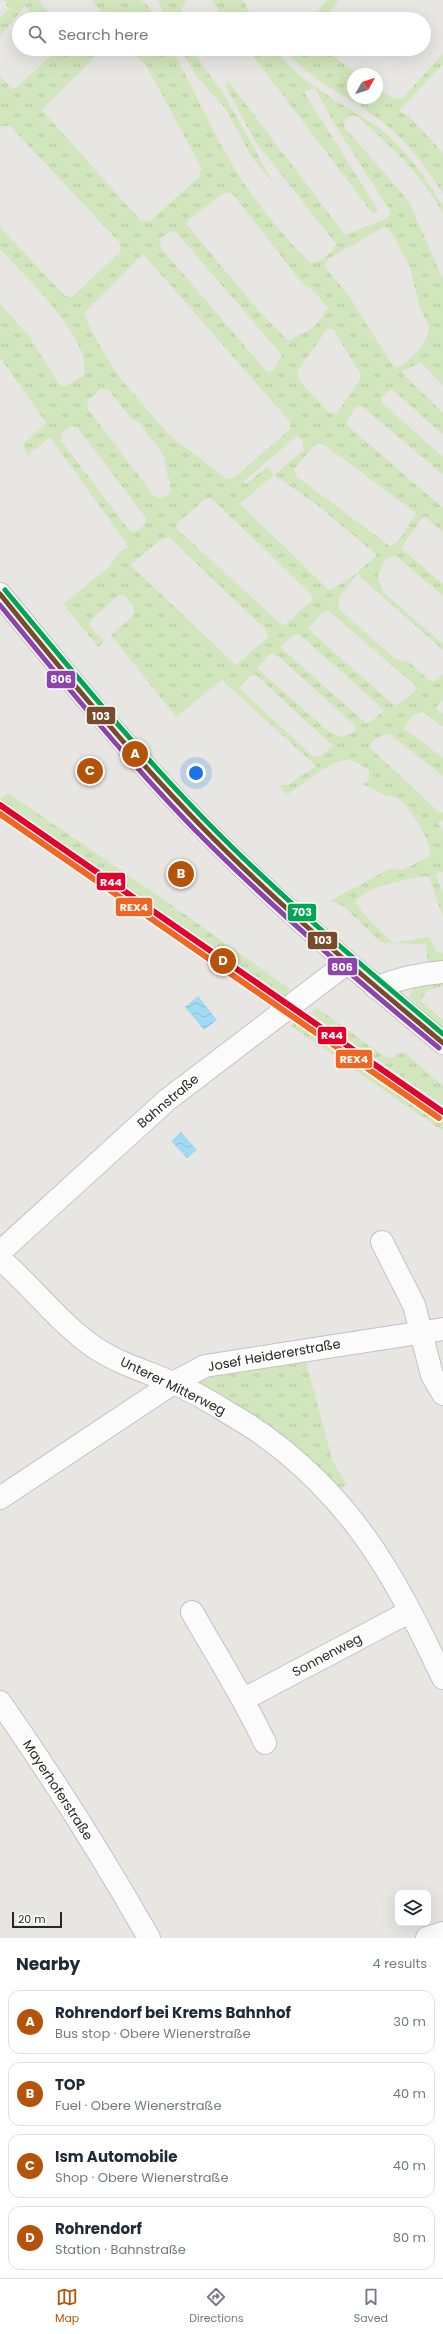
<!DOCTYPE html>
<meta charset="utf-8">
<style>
:root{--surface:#fff;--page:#f6f6f7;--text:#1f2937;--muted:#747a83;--line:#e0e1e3;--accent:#b45309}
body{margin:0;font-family:Poppins,sans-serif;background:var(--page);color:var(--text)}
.controls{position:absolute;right:12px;bottom:12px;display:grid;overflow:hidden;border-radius:8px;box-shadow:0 4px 16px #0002}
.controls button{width:36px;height:36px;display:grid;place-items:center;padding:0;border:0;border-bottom:1px solid var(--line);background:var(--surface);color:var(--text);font:20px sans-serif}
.compass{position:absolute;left:347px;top:68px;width:36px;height:36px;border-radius:50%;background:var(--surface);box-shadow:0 4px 16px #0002;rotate:51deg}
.scale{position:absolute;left:12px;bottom:10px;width:50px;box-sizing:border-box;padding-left:4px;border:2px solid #272725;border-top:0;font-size:11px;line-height:14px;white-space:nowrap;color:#272725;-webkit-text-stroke:3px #fff;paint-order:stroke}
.you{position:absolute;left:196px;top:773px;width:14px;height:14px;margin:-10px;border:3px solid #fff;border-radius:50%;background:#1a73e8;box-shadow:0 0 0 6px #1a73e833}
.badge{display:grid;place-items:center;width:26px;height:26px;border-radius:50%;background:var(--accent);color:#fff;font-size:13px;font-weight:700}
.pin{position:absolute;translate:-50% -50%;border:2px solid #fff;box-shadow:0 1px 4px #0006}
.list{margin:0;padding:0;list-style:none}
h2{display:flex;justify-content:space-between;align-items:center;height:52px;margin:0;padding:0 16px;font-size:17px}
h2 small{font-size:13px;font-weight:400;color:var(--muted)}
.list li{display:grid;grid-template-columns:26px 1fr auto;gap:12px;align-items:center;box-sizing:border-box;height:64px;margin:0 8px 8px;padding:0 8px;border:1px solid var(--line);border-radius:12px}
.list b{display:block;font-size:15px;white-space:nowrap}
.list p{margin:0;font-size:13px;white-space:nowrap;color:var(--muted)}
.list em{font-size:13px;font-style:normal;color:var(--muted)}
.icon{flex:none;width:22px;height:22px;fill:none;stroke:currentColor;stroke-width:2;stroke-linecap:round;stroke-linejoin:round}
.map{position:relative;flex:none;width:443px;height:1938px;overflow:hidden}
.search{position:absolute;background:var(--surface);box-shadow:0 4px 16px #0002;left:12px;right:12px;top:12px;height:44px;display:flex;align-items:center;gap:10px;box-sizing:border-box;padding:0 14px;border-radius:22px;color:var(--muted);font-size:15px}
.sheet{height:340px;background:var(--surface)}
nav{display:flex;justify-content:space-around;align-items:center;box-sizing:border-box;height:56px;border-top:1px solid var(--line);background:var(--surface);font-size:11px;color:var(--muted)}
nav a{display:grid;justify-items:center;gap:2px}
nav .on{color:var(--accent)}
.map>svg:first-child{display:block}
.grass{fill:url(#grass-tufts);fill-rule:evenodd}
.water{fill:url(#water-waves)}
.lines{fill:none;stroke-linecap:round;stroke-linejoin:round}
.minor-casing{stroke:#c2c2c0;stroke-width:24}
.major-casing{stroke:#c2c2c0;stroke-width:24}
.minor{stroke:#fbfbfb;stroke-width:22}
.major{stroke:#fbfbfb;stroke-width:22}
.bus-1-casing{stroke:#fff;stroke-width:8}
.bus-2-casing{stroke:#fff;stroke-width:8}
.bus-3-casing{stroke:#fff;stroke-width:8}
.bus-1{stroke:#7a4b2a;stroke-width:5}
.bus-2{stroke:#8e44ad;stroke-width:5}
.bus-3{stroke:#00a651;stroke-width:5}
.rail-1-casing{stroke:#fff;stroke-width:9}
.rail-2-casing{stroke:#fff;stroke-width:9}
.rail-1{stroke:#e4002b;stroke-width:6}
.rail-2{stroke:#f26522;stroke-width:6}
.labels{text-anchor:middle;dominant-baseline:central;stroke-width:3;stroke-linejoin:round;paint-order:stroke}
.street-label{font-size:13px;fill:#272725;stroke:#fff}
.line-badge{stroke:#fff;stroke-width:1.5}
.badge-label{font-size:11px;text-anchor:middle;font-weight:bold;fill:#fff}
</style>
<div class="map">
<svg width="443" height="1938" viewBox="0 0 443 1938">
<defs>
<pattern id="grass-tufts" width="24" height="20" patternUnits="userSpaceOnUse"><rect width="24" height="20" fill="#d1e6bc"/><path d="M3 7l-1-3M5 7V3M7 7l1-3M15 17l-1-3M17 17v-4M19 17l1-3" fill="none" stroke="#b3c5a1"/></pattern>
<pattern id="water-waves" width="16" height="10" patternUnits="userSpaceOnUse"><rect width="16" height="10" fill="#a1daf3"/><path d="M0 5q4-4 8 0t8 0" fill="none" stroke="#8bbbd0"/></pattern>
</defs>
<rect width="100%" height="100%" fill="#e7e6e3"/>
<path class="grass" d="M4,0H38L54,19H36L25,6L0,36V17L9,9Z
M91,0H141L150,8L155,19H98L100,10Z
M158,0H186L182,8L180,19H166Z
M211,0H243L253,19H225Z
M327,0H339L324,19H312Z
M58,49H103L42,110L141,221H150L200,176L201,167L146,65L129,49H171C191,82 206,118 225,152C244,187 281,236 311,263C320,262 333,253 336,244L255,141L225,85L229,82L345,235L388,218L391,212L335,125L315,88L304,92L378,210L373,214L248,49H275C300,83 337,100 372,123C402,142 424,176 443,206V213C421,174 391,146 358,117L352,115L344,121L345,128L408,200L443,279V386L421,362L401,372L443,413V435L393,390L387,392L381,399L382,403L443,457V475L362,406L356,407L347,420V425L443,508V532L424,516L401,548L443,584V596L396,556L387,558C378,571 376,577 383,592L443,644V650L357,574L339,598L338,608L395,659L409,662L430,681L436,680L443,674V700L435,708L443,714V727L423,712C414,713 407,720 405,729L443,758V776L389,734C380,735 373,739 369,747L439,812L443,813V820L438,823L443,832V872L435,874L443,894V917L430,879L426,876C405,880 368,885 355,902L366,917L393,943L429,937L436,951L443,953V966L428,967L426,944L382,943L343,906L330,901L389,869L403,870L430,856C432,841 409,805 397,798C393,796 389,796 385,795C377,792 371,787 362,784L369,780V771C363,766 355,760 347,760C328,762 303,784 287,795L279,785H288L316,766L222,680L176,717L111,635L134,615V608L125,596L119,595L90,621V626L101,639L106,640L98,647L63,604L108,568L121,551L129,547L50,437L27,456L23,444L46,423L0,357V304L29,336L60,386H67L84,375C94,341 22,273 0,249V227L65,296L72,297L120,252V243L10,126H0V76L11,88H16ZM225,192L233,194L301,282L316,293L328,309L314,327L288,341L257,309L187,225L188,220ZM384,227L389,229L409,264L420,308L429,326L428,335L420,349L403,365L395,367L389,360L349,296L325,267L328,259ZM176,232L282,355L273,371L267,372L161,248L160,239L167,233ZM143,254L291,423L289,430L235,477L227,479L169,435L119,377L91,331L84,313ZM327,329H333L360,373V380L337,413L330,414L298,379L297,372ZM101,389H108L132,420L138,421L165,457C164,472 170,477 171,492L161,499L154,496L88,409L87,401ZM71,426L77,427L146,518L145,524L136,531H130L61,441V434ZM297,436L302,440L304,450L274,475L267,467L246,484L244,481ZM316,444H323L416,513L401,537L391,547L296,476L294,469ZM274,475L316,504L377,555L356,574L330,591L240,504ZM211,498L311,594L313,600L283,626L177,529V524L205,499ZM169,537L266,630L268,637L236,665L130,565L163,538ZM329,611L417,687L412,694L395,706L308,629L323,612ZM299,634L384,710L371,722L366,723L280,647L293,636ZM270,654L277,655L355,726V732L342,737L329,732L257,668ZM251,675H256L333,746L320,756L314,757L239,688Z
M180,49H191L225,96L275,186L250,154L226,109L198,78Z
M288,49H323L358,74H353V98H377V87L394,99L403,98L443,53V64L399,111L409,116L443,153V194C426,166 404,137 377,118C346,95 311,81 286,51Z
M8,793L160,897L290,989L285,996L0,800Z
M443,978V986L426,991L421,1001L443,1020V1029L410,998C410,980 429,981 443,978Z
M317,1008L385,1057L393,1058L398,1053H405L443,1086V1105L310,1013Z
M300,1019L443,1119V1131L291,1026Z
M304,1355L333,1462L347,1485L337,1489L202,1389L199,1382L201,1377Z"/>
<path class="water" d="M198,996L217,1020L204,1030L185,1007Z
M181,1132L197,1150L187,1158L171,1141Z"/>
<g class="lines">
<g class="minor-casing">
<path id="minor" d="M376,988C399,978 418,974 443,972
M382,1242L414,1305L432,1375L443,1394
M0,1252L167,1100L347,963
M0,1259C33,1287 58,1322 94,1347C117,1363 145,1371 171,1382C192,1391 213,1403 232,1415C293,1450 346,1504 383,1564C406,1600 424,1639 443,1678
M0,1498L173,1383L205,1366L443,1329
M192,1612C217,1656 244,1698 265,1743
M244,1699L409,1612
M0,1702C53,1778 103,1857 149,1938
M427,1938L443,1933"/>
</g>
<g class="major-casing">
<path id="major" d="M0,594C63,671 130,753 200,825C276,903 359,973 443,1043"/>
</g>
<use href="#minor" class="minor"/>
<use href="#major" class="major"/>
<g class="bus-1-casing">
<path id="bus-1" d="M0,594C64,673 129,752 200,825C276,903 359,973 443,1043"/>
</g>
<g class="bus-2-casing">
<path id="bus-2" d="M0,605C63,682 126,759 195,830C272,908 355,979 439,1048"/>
</g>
<g class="bus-3-casing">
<path id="bus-3" d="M5,590C70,668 134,747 205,820C279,896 361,965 443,1034"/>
</g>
<use href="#bus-1" class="bus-1"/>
<use href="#bus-2" class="bus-2"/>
<use href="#bus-3" class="bus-3"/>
<g class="rail-1-casing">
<path id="rail-1" d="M0,805L443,1112"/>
</g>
<g class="rail-2-casing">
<path id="rail-2" d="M0,814L439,1118"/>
</g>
<use href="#rail-1" class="rail-1"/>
<use href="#rail-2" class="rail-2"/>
</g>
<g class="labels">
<g class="street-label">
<text transform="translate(168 1101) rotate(-40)">Bahnstraße</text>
<text transform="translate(274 1355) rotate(-10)">Josef Heidererstraße</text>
<text transform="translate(173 1386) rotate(26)">Unterer Mitterweg</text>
<text transform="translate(327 1655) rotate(-28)">Sonnenweg</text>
<text transform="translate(58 1790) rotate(57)">Mayerhoferstraße</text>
</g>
</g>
<g class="line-badge">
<rect x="46" y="670" width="30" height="19" rx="4" fill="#8e44ad"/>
<rect x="86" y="706" width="30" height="19" rx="4" fill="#7a4b2a"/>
<rect x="96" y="872" width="30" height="19" rx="4" fill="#e4002b"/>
<rect x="115" y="897" width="38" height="20" rx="4" fill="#f26522"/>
<rect x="287" y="903" width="30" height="19" rx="4" fill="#00a651"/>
<rect x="307" y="931" width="31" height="19" rx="4" fill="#7a4b2a"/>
<rect x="327" y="957" width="31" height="19" rx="4" fill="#8e44ad"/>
<rect x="317" y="1026" width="30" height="19" rx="4" fill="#e4002b"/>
<rect x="335" y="1049" width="38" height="20" rx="4" fill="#f26522"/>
</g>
<g class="badge-label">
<text x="61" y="683">806</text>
<text x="101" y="720">103</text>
<text x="111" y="886">R44</text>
<text x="134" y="911">REX4</text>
<text x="302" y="916">703</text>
<text x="323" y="944">103</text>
<text x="342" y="971">806</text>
<text x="332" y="1039">R44</text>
<text x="354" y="1063">REX4</text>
</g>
</svg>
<div class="controls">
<button><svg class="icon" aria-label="layers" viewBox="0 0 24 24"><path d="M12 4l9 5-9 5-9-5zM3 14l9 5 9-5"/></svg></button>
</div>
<svg class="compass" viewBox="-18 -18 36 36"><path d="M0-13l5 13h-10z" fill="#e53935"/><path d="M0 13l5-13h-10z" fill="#747a83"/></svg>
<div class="scale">20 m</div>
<div class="you"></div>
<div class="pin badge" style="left:135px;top:754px">A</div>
<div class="pin badge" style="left:181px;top:874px">B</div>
<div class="pin badge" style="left:90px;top:771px">C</div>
<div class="pin badge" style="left:223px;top:961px">D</div>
<div class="search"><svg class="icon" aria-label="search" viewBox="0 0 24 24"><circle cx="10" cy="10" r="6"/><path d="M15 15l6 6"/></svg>Search here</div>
</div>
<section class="sheet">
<h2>Nearby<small>4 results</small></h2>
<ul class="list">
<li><span class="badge">A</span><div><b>Rohrendorf bei Krems Bahnhof</b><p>Bus stop · Obere Wienerstraße</p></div><em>30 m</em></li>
<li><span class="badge">B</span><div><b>TOP</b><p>Fuel · Obere Wienerstraße</p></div><em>40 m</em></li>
<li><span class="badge">C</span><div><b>Ism Automobile</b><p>Shop · Obere Wienerstraße</p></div><em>40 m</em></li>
<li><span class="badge">D</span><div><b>Rohrendorf</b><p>Station · Bahnstraße</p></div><em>80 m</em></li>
</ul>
</section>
<nav>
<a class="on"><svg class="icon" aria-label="map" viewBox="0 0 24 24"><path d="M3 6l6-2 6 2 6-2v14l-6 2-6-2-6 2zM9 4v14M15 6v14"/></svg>Map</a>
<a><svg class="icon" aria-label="directions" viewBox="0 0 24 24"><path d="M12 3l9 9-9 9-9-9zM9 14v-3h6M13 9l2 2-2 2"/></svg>Directions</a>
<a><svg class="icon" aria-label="saved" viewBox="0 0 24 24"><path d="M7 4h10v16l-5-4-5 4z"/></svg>Saved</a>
</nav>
